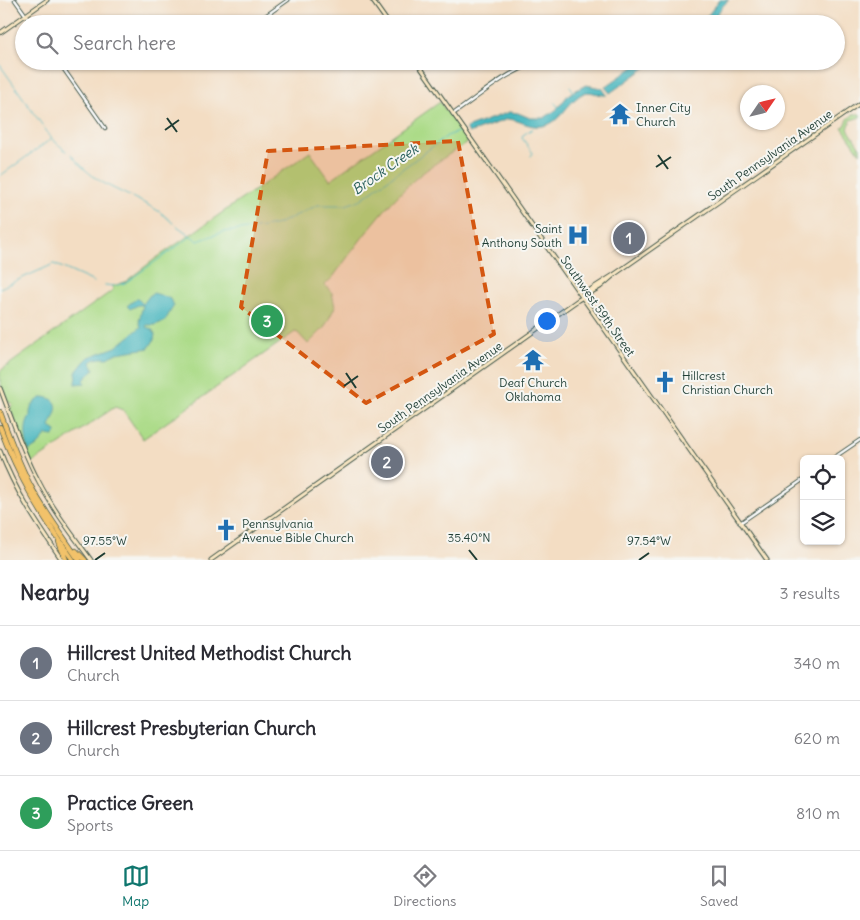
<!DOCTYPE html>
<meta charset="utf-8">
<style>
:root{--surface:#fff;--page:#f7f7f7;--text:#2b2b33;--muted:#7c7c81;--line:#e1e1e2;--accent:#0f766e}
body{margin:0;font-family:Delius,sans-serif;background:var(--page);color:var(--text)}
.controls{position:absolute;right:15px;bottom:15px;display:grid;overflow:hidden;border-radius:8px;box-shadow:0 1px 4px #0004}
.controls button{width:45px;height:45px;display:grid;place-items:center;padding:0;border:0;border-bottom:1px solid var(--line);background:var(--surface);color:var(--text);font:25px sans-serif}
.compass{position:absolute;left:740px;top:85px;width:45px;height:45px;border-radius:50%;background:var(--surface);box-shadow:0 1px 4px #0004;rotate:55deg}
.you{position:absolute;left:546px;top:320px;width:18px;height:18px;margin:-12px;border:4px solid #fff;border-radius:50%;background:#1a73e8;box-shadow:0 0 0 8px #1a73e833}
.badge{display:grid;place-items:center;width:32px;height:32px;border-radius:50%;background:var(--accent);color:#fff;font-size:16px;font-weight:700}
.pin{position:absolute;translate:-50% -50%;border:2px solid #fff;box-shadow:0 1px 5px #0006}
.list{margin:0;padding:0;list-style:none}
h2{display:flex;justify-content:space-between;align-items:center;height:65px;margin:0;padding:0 20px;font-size:21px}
h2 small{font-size:16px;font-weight:400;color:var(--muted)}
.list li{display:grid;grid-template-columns:32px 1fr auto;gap:15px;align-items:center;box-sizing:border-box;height:75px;padding:0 20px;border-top:1px solid var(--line)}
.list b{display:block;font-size:19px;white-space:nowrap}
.list p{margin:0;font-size:16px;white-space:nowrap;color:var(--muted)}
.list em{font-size:16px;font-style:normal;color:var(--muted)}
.icon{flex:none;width:28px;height:28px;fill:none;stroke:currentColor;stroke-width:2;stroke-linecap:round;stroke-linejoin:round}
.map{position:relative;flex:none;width:860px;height:560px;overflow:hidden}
.search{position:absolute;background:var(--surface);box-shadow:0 1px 4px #0004;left:15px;right:15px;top:15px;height:55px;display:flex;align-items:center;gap:12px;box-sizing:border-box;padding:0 18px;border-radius:28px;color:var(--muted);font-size:19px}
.sheet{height:290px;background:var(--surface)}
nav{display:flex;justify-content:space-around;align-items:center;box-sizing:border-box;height:70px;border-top:1px solid var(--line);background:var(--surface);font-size:14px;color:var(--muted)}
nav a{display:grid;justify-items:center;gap:2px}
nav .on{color:var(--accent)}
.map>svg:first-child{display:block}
.green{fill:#acdb88;stroke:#668c5e}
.water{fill:#46b6be;stroke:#327a79}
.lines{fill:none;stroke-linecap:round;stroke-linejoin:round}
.stream{stroke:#46b6be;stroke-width:1}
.tertiary-casing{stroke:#3f5549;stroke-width:4.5}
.secondary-casing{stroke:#3f5549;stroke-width:5}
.motorway-casing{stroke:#3f5549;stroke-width:6}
.tertiary{stroke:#fff;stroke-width:2.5}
.secondary{stroke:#fae7c3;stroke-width:3}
.motorway{stroke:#f2c26a;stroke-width:4.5}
.marked{fill:#d45610;fill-opacity:0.2;stroke:#d45610;stroke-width:4;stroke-dasharray:10 6;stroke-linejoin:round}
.ticks{fill:none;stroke:#1f3d34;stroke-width:2}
.labels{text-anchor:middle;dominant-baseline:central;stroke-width:4;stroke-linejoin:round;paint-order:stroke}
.poi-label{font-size:12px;fill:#1f3d34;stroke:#f6f6f2;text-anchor:start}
.street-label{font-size:12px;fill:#1f3d34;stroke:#f6f6f2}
.water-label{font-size:14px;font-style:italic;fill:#2b615d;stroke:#f6f6f2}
.ticks-label{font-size:12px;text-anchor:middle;fill:#1f3d34;stroke:#f6f6f2;stroke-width:4;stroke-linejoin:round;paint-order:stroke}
</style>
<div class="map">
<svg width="860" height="560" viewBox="0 0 860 560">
<rect width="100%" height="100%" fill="#f6f6f2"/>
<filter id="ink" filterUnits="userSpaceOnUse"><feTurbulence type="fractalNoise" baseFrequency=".02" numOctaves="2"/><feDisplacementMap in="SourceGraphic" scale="10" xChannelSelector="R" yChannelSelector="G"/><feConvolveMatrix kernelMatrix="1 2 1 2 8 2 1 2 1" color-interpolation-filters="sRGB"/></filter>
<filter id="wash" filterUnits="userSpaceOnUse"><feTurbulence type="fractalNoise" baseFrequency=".0096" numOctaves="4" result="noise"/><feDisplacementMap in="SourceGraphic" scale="20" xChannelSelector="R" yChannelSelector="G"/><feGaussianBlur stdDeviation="1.12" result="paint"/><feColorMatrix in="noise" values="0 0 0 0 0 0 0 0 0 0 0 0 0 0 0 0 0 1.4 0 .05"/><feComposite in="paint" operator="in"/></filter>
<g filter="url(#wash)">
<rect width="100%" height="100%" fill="#f3ddc3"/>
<path class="green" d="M440,102L468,142C450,154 430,166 414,180C383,208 358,243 333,277L325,285L332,293L335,307L324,328L308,344L298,333L295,332L143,439L123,410L115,407L32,463L10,408L13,404L8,402L0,382V371L113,290V286L125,282L155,259L310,152L330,180Z
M854,114H860V117L851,120L848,129L860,148V153L842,127L845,126L848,119Z"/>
<path class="water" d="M719,0H729C720,7 718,16 708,24H696L709,14Z
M642,61H655L610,93L605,87Z
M586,85L602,88L607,95C599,96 591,90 584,93C567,101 561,124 542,126C529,128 520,120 508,119L469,133L466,128L509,112L518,113L530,118H544L556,110L569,94Z
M154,293L169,298L174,305L165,321L155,325H147L146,327L152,329L155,334L154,340L149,348L117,353L108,358C102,358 97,357 91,362L94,369L84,380L85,383L75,384L77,378L76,372L84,362L89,357L116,347L141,327L139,321L143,305H138L130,309L127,306L137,298L143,304L150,295Z
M44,397C65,400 54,415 50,427L56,431V433L54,436L47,435L37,446L29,451C25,442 24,423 30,416C29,406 36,400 44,397Z"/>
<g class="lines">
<path class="stream" d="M0,65L52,139L66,151
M570,86L574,92
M555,103L559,108
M71,154C95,186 122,190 155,209C161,212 167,218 173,223
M531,156L533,153L522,138L523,135L532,129
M0,176L51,139
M177,226L198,241L223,232L264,227L278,224L318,205H346L360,200L447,136L460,131
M105,285L113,286L125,283L190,237
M0,288L54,264L94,282"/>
</g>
</g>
<g filter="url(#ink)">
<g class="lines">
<g class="tertiary-casing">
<path id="tertiary" d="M15,0L32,24
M254,24L288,0
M58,61L105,128
M204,62L205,61
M453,114C483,94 512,65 549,61
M832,459L860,440
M740,523L804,479"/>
</g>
<g class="secondary-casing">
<path id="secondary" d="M372,0L389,24
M0,33L47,0
M416,61L767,560
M582,297L585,293L615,274L860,103
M0,388C12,419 22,450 38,480C52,508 72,534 91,560
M0,451C15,491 38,525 62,560
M211,560L578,300L600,287L615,274"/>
</g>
<g class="motorway-casing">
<path id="motorway" d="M0,412C9,437 18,461 30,485C44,511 62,535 79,560
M0,427C19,478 42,516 73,560
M59,542L66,560
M76,551L85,560"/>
</g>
<use href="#tertiary" class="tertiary"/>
<use href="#secondary" class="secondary"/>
<use href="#motorway" class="motorway"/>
</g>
</g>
<path class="marked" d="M458,141L494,334L366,403L241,307L268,151Z"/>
<path class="ticks" d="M167,118L177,132M165,130L179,120M658,155L668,169M656,167L671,157M346,373L356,388M344,386L358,376M469,550L477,560M95,560L105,553M639,560L649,553"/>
<defs>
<g id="temple-bare" transform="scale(1.725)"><path d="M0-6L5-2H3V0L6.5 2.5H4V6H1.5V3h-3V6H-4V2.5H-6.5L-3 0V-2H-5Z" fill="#1f6fb2" stroke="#f6f6f2" stroke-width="2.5" paint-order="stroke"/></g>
<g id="hospital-bare" transform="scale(1.725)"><path d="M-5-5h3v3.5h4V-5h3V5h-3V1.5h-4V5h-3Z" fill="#1f6fb2" stroke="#f6f6f2" stroke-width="2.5" paint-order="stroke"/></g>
<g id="church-bare" transform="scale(1.725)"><path d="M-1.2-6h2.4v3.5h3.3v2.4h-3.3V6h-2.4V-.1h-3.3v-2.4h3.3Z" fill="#1f6fb2" stroke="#f6f6f2" stroke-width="2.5" paint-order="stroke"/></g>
</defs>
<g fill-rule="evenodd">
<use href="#temple-bare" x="620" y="114"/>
<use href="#hospital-bare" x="578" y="235"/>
<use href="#temple-bare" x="533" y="360"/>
<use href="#church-bare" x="665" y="382"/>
<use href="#church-bare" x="226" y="530"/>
</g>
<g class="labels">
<g class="poi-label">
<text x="636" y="107">Inner City<tspan x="636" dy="14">Church</tspan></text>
<text x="562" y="228" text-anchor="end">Saint<tspan x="562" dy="14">Anthony South</tspan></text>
<text x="682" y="375">Hillcrest<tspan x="682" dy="14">Christian Church</tspan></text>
<text x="533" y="382" text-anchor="middle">Deaf Church<tspan x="533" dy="14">Oklahoma</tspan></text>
<text x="242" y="523">Pennsylvania<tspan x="242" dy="14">Avenue Bible Church</tspan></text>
</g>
<g class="street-label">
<text transform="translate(770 155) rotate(-35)">South Pennsylvania Avenue</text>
<text transform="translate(598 306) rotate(55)">Southwest 59th Street</text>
<text transform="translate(440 387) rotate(-35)">South Pennsylvania Avenue</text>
</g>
<g class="water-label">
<text transform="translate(385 169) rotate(-35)">Brock Creek</text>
</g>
</g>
<g class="ticks-label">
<text x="469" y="542">35.40°N</text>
<text x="105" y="545">97.55°W</text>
<text x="649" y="545">97.54°W</text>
</g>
</svg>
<div class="controls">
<button><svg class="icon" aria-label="locate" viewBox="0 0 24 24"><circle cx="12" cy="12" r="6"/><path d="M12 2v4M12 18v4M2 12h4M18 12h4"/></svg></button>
<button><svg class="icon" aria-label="layers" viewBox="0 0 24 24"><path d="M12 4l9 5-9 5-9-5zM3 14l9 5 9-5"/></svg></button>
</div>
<svg class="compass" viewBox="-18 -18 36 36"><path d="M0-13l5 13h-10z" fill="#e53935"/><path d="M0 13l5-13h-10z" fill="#7c7c81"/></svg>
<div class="you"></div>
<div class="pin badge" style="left:629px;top:238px;background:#6b7280">1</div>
<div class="pin badge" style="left:387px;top:462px;background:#6b7280">2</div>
<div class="pin badge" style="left:267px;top:321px;background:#2e9e5b">3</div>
<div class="search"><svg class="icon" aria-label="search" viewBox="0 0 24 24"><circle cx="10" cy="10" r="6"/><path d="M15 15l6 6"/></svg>Search here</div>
</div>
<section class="sheet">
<h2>Nearby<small>3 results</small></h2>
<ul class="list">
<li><span class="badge" style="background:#6b7280">1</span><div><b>Hillcrest United Methodist Church</b><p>Church</p></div><em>340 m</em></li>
<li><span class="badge" style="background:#6b7280">2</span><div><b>Hillcrest Presbyterian Church</b><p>Church</p></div><em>620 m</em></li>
<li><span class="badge" style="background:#2e9e5b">3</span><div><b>Practice Green</b><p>Sports</p></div><em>810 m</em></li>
</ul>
</section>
<nav>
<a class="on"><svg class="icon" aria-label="map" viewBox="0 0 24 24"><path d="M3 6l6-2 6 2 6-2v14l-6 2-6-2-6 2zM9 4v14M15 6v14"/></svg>Map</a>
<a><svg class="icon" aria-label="directions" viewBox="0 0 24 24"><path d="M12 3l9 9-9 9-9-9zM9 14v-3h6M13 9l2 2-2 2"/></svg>Directions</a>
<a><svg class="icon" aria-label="saved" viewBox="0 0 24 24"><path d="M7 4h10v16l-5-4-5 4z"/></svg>Saved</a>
</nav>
